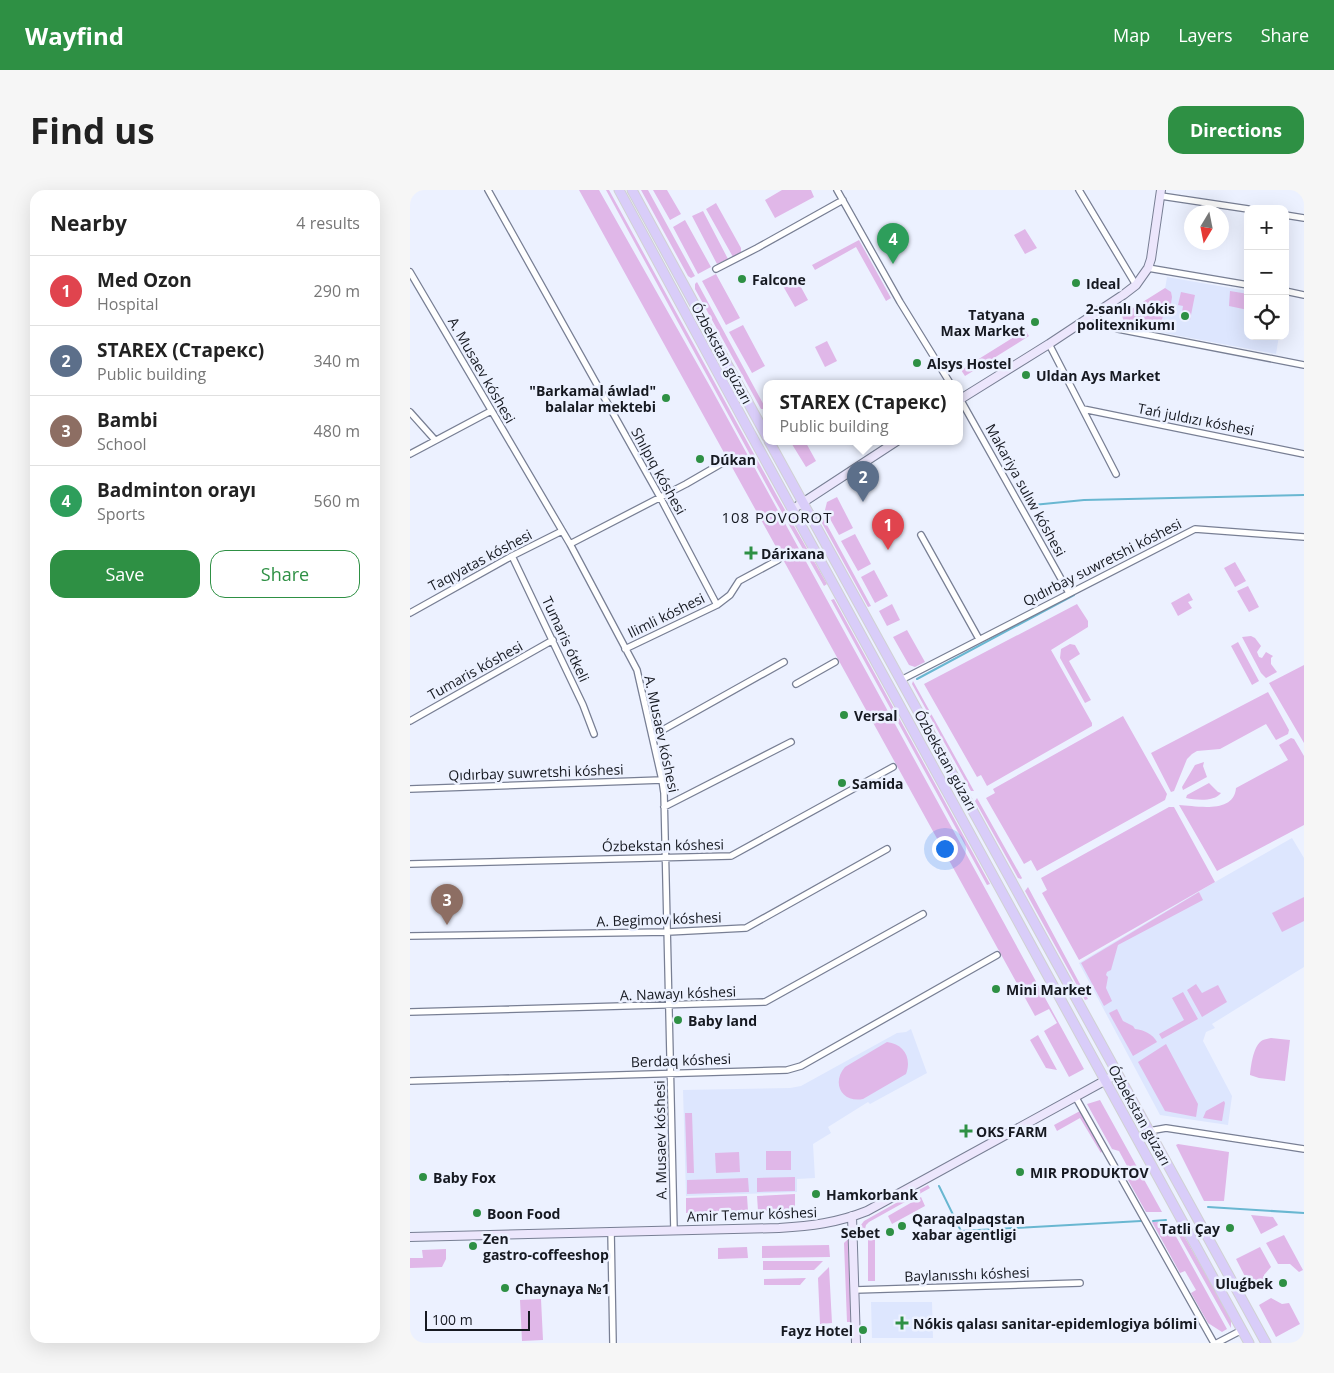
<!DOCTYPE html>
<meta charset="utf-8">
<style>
:root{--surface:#fff;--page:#f6f6f6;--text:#222;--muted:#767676;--line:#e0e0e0;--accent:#2e9044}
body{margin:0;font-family:"Open Sans",sans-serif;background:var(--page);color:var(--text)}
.controls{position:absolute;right:15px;top:15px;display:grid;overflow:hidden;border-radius:10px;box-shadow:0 5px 20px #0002}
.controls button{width:45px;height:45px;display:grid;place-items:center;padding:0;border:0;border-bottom:1px solid var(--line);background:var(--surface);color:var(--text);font:25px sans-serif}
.compass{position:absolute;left:774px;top:15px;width:45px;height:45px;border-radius:50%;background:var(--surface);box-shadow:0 5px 20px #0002;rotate:190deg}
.scale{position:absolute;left:15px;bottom:12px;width:105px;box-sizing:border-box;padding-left:5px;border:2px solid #161921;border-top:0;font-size:14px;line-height:18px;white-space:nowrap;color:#161921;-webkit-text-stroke:4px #ecf1ff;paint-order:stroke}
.you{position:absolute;left:534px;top:658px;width:18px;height:18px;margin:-12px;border:4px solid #fff;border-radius:50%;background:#1a73e8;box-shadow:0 0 0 8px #1a73e833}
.badge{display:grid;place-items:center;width:32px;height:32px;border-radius:50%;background:var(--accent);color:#fff;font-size:16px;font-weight:700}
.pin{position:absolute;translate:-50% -41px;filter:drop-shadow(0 1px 2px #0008)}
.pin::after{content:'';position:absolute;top:26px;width:18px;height:15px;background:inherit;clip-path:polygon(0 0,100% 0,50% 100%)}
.popup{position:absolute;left:353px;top:190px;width:200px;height:65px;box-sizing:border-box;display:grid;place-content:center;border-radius:10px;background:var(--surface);filter:drop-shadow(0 1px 4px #0005);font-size:16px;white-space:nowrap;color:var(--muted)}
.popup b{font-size:19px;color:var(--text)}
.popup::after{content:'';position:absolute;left:50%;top:100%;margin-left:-10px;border:10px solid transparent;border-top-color:var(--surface)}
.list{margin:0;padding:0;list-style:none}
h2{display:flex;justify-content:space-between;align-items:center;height:65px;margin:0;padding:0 20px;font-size:21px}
h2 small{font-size:16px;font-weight:400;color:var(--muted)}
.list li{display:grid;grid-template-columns:32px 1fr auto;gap:15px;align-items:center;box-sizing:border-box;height:70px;padding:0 20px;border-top:1px solid var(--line)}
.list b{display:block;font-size:19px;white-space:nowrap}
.list p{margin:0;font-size:16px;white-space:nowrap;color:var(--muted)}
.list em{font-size:16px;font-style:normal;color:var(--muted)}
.actions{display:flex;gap:10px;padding:15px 20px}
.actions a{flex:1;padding:11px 0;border:1px solid var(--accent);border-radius:15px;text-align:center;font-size:18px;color:var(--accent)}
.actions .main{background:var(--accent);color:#fff}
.icon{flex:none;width:28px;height:28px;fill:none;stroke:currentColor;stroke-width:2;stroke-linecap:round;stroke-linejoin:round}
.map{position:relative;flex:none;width:894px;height:1153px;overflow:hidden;border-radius:15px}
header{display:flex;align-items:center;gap:30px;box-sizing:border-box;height:70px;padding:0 25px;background:var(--accent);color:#fff}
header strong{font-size:24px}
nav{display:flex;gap:28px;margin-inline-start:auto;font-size:18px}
.intro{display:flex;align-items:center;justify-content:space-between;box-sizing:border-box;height:120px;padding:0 30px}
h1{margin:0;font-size:35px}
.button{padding:12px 22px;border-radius:15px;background:var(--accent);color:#fff;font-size:18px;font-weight:700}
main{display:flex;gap:30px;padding:0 30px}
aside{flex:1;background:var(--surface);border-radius:15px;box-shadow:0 5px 20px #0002}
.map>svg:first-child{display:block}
.built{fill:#dde6fe}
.green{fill:#e0b7e8}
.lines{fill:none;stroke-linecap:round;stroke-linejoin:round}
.stream{stroke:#69b7d1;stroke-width:2}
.street-casing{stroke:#787f94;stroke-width:8}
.secondary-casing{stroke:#787f94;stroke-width:10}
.primary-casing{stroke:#d0d1d3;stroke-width:11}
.street{stroke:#fff;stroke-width:5.5}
.secondary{stroke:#ece6fc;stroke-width:8}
.primary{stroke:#d9cdf9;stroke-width:9}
.poi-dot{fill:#2e9044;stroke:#ecf1ff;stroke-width:2}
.labels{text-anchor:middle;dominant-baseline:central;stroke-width:5;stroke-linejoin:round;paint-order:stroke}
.poi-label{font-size:14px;font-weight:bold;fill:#161921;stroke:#ecf1ff;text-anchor:start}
.street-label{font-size:14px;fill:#161921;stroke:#ecf1ff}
.neighbourhood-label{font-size:15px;letter-spacing:1px;fill:#161921;stroke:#ecf1ff}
</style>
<header>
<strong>Wayfind</strong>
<nav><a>Map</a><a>Layers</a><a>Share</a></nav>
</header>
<div class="intro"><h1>Find us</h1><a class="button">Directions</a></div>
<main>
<aside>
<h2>Nearby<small>4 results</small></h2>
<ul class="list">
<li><span class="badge" style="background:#e0444e">1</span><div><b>Med Ozon</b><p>Hospital</p></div><em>290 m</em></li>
<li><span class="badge" style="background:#5c6f8a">2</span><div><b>STAREX (Старекс)</b><p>Public building</p></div><em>340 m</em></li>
<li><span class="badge" style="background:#8d6e63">3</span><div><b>Bambi</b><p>School</p></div><em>480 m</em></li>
<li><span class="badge" style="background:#2e9e5b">4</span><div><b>Badminton orayı</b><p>Sports</p></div><em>560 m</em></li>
</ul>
<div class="actions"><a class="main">Save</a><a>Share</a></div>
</aside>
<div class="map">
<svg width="894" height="1153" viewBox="0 0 894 1153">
<rect width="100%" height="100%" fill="#ecf1ff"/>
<path class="built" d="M757,87L838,101V146H869L866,164L770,146L723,137L714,133L712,125L755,99Z
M882,648L894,668V777L802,834L805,838L796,842L793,851L822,906L818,935L750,925L669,773L805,692Z
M501,839L517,883L460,914L458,912L418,937L421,943L403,954L405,988L387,989V1002L276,1006L273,900L380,898L391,896L487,843L496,842Z
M461,1112H522L523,1148H462Z"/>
<path class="green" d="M169,0H189L302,200L674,879L659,887L634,841L647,833L639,819L625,826Z
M196,0H199L366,304L417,394L414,396L362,305Z
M231,0H238L285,86L281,88L278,86Z
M243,0H257L271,24L260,30Z
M372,0H401L404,7L365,28L355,10Z
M306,13L331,58V62L323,67L296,19Z
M293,21L318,69L307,74L282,26Z
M275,30L301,77L288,84L263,37Z
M615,39L627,58L615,64L604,45Z
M449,50L481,108L476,111L446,57L405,80L402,75Z
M306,84L330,128L316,135L292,91Z
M386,88L398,110L385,117L373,96Z
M287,92L356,219H351L285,99V94Z
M755,98L761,102L762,107L761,114L755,113L750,142L723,137L714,133L712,125Z
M820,101L838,104V120L819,116Z
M771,102L785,105L780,130L771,128L773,116L768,115Z
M333,135L355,176L342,183L319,142Z
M615,140L619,146L555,186L551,180Z
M417,151L427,171L415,177L405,157Z
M380,251H395L406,271L396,277Z
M427,307L443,338L429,345L415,320L417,312Z
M410,322L461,416L458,417L407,324Z
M445,344L461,374L448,381L431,351Z
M825,372L836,391L825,397L814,378Z
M464,380L478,406L465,413L451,387Z
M838,396L849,417L839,422L827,401Z
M779,403L783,410L778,412L782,418L768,426L761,413Z
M424,409L580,694L577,695L421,410Z
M482,414L490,430L477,436L469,421Z
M667,414L678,431V437L641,460L682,533V536L577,596L571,585L567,587L514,494Z
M497,440L515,472L505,477L499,475L483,447Z
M841,446L845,448L851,456L847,462L849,467L852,468L856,462L863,466L861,468V474L867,482L856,488L851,483L832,447Z
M828,452L849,491L842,495L821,456Z
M660,454L665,455L670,464L659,471L681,510L675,513L650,468L651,459Z
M894,475V553L859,493Z
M503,491L564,601H561L502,494Z
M858,502L879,540L878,544L866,550L856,534L810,559L787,561L782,564L777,569L764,601L761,602L741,563Z
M713,526L757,604L755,610L627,681L621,670L614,674L576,608L585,603L583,599Z
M881,548L884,549L894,566V635L807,681L769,615C787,616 824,624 826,598L878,570L869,555Z
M794,572L793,576L797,587L773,600L772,597L785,575Z
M799,593L808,602L811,603C804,612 786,610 776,608L777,605Z
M567,608L612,688L611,689L608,688L565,611Z
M759,617H764L805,692L669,770L632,703L637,700L631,688Z
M618,697L678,809L675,810L615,701Z
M789,702L793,710L708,755L701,780L697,782L696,785L698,787L696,798L702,811L694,816L671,773Z
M894,707V731L872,742L862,723Z
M786,794L792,803L808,795L817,812L792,827L777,800Z
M773,802L788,829L752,849L749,844L774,830L762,808Z
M707,819L713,831L723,836L725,839C734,840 743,844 747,852L723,866L699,823Z
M628,845L647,880L636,878L620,850Z
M861,848L880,850L875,891L849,888L840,885C841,876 843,855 853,850C855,849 858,849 861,848Z
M477,852C494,854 502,868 496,884L453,909C432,913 421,893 435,877Z
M756,854L788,914L786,927L755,921L728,872Z
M690,910L752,1022H736L718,990L723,987L709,961L702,959L677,914Z
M814,911L815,913L812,931L793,928L796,921Z
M670,921L693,959L691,963L670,928L647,941L644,935Z
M275,923H282L284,983H277Z
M768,954L819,962L814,1011H794L766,955Z
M356,961H381V980H356Z
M329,962L330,982L306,983L305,963Z
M385,987V1001L347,1002V988Z
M338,988L339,1002L277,1004V990Z
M518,995L520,998L459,1032L456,1035L455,1039L450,1041L451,1035L454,1031Z
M385,1004V1020L348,1021L347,1006Z
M337,1006L338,1021L276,1023V1008Z
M511,1007L515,1016L482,1034L478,1026Z
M841,1025L863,1027L868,1035L851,1044Z
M742,1032H758L817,1139L812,1142L798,1133L781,1103L786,1100L775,1081L770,1083Z
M764,1037H769L821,1129V1138Z
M874,1045L893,1080L889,1082L880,1074H868L856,1053Z
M465,1048V1091H458V1050Z
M438,1049L441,1132H437L434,1053Z
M419,1055L420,1067L352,1068V1056Z
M337,1057L338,1068L308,1069V1058Z
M850,1057L861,1077L854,1085V1095L842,1100L826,1069Z
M36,1059V1069L32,1077L0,1078V1068H13L12,1060Z
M413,1071L404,1080H353V1071Z
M419,1077L422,1133L410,1134L408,1088Z
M396,1088L390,1095H354V1089Z
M861,1108L872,1114L879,1113L890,1134L866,1147L849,1115Z
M131,1109L133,1150L112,1151L110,1110Z"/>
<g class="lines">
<path class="stream" d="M623,315L674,310L894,305
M507,489L664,405
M529,996L551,1041L731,1031
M798,1017L894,1023
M743,1031L756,1030"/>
<g class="street-casing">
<path id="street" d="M78,0L250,307L307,415
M427,0L490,112L540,193
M669,0L726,95
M751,6L838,19
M875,25L894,28
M738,78L838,95
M306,79L347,58L433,10
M0,82L160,354L227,480L252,590L254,603L264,1040
M875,101L894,105
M685,124L692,134L708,139L894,175
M639,154L706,284
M549,207L659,403
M673,219L894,264
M0,222L25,250
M0,264L81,221
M511,345L569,449
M160,354L276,294L314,272
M102,366L173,515L184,544
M0,423L102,366L152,341
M215,459L307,415L320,405L329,391L368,370
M491,490L785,339L894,347
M386,494L425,472
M0,531L143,450
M242,546L374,472
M0,599L252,590
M254,617L381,552
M0,674L321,666L483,577
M0,746L258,742L336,738L477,659
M0,822L355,812L513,724
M0,891L377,880L391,876L587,765
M665,906L804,1153
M727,948L739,941L756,938L894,959
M201,1041L203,1153
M445,1100L670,1093
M807,1153L832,1140"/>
</g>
<g class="secondary-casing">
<path id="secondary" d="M549,210L639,154L713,105L726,95L738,78L741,69L751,0
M383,319L487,251
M442,1026L446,1153
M0,1047L369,1038C401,1036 427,1033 457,1021L707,884"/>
</g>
<g class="primary-casing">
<path id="primary" d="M209,0L336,235L839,1153
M222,0L357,247
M359,251L856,1153"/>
</g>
<use href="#street" class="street"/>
<use href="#secondary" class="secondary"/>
<use href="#primary" class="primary"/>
</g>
<g class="poi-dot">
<circle cx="332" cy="89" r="5"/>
<circle cx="666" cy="93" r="5"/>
<circle cx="775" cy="126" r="5"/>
<circle cx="625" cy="132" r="5"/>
<circle cx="507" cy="173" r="5"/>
<circle cx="616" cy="185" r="5"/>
<circle cx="256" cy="208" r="5"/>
<circle cx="290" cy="269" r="5"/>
<path d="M338.5 355.5h5v5h5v5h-5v5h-5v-5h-5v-5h5z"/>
<circle cx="434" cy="525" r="5"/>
<circle cx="432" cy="593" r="5"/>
<circle cx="586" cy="799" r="5"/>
<circle cx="268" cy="830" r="5"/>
<path d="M553.5 933.5h5v5h5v5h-5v5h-5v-5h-5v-5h5z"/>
<circle cx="610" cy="982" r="5"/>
<circle cx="13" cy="987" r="5"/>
<circle cx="406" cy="1004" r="5"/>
<circle cx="67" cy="1023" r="5"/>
<circle cx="492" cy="1036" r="5"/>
<circle cx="820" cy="1038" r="5"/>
<circle cx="480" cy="1042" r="5"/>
<circle cx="63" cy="1056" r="5"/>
<circle cx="873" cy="1093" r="5"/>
<circle cx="95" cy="1098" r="5"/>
<path d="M489.5 1125.5h5v5h5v5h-5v5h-5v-5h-5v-5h5z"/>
<circle cx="453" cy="1140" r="5"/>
</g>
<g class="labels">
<g class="poi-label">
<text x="342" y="89">Falcone</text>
<text x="676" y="93">Ideal</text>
<text x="765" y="118" text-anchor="end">2-sanlı Nókis<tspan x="765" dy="16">politexnikumı</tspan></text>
<text x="615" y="124" text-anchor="end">Tatyana<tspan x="615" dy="16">Max Market</tspan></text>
<text x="517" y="173">Alsys Hostel</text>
<text x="626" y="185">Uldan Ays Market</text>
<text x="246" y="200" text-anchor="end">"Barkamal áwlad"<tspan x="246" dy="16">balalar mektebi</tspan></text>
<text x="300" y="269">Dúkan</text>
<text x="351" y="363">Dárixana</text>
<text x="444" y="525">Versal</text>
<text x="442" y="593">Samida</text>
<text x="596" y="799">Mini Market</text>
<text x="278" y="830">Baby land</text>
<text x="566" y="941">OKS FARM</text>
<text x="620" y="982">MIR PRODUKTOV</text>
<text x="23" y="987">Baby Fox</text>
<text x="416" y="1004">Hamkorbank</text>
<text x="77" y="1023">Boon Food</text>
<text x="502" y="1028">Qaraqalpaqstan<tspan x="502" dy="16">xabar agentligi</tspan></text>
<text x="810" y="1038" text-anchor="end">Tatli Çay</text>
<text x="470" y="1042" text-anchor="end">Sebet</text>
<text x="73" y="1048">Zen<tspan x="73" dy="16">gastro-coffeeshop</tspan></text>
<text x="863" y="1093" text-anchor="end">Uluǵbek</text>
<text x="105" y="1098">Chaynaya №1</text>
<text x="503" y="1133">Nókis qalası sanitar-epidemlogiya bólimi</text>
<text x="443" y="1140" text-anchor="end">Fayz Hotel</text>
</g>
<g class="street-label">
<text transform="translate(312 163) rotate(62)">Ózbekstan gúzarı</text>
<text transform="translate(72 180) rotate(60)">A. Musaev kóshesi</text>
<text transform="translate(786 229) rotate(11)">Tań juldızı kóshesi</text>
<text transform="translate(249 281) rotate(61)">Shılpıq kóshesi</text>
<text transform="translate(616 300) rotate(61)">Makariya sulıw kóshesi</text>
<text transform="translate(70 370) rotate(-28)">Taqıyatas kóshesi</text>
<text transform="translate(692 372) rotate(-27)">Qıdırbay suwretshi kóshesi</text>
<text transform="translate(256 425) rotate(-26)">Ilimli kóshesi</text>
<text transform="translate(156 449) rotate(65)">Tumaris ótkeli</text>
<text transform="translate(65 480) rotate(-29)">Tumaris kóshesi</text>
<text transform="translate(252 544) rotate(78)">A. Musaev kóshesi</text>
<text transform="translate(536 570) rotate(61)">Ózbekstan gúzarı</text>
<text transform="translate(126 582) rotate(-2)">Qıdırbay suwretshi kóshesi</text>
<text transform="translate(253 655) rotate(-1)">Ózbekstan kóshesi</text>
<text transform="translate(249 729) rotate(-2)">A. Begimov kóshesi</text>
<text transform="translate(268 803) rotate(-2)">A. Nawayı kóshesi</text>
<text transform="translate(271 870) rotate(-2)">Berdaq kóshesi</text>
<text transform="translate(730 925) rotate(61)">Ózbekstan gúzarı</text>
<text transform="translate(250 950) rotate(-91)">A. Musaev kóshesi</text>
<text transform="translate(342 1024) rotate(-2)">Amir Temur kóshesi</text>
<text transform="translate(557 1084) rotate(-2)">Baylanısshı kóshesi</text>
</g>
<g class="neighbourhood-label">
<text x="367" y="327">108 POVOROT</text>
</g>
</g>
</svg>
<div class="controls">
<button>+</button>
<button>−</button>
<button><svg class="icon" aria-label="locate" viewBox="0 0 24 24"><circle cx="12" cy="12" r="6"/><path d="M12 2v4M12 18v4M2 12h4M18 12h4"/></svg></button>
</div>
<svg class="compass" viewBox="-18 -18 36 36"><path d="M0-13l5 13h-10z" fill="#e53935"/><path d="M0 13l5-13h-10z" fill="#767676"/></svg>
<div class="scale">100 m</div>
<div class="you"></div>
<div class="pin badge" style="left:478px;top:360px;background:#e0444e">1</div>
<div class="pin badge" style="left:453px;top:312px;background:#5c6f8a">2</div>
<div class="popup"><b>STAREX (Старекс)</b>Public building</div>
<div class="pin badge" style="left:37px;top:735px;background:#8d6e63">3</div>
<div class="pin badge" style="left:483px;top:74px;background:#2e9e5b">4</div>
</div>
</main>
